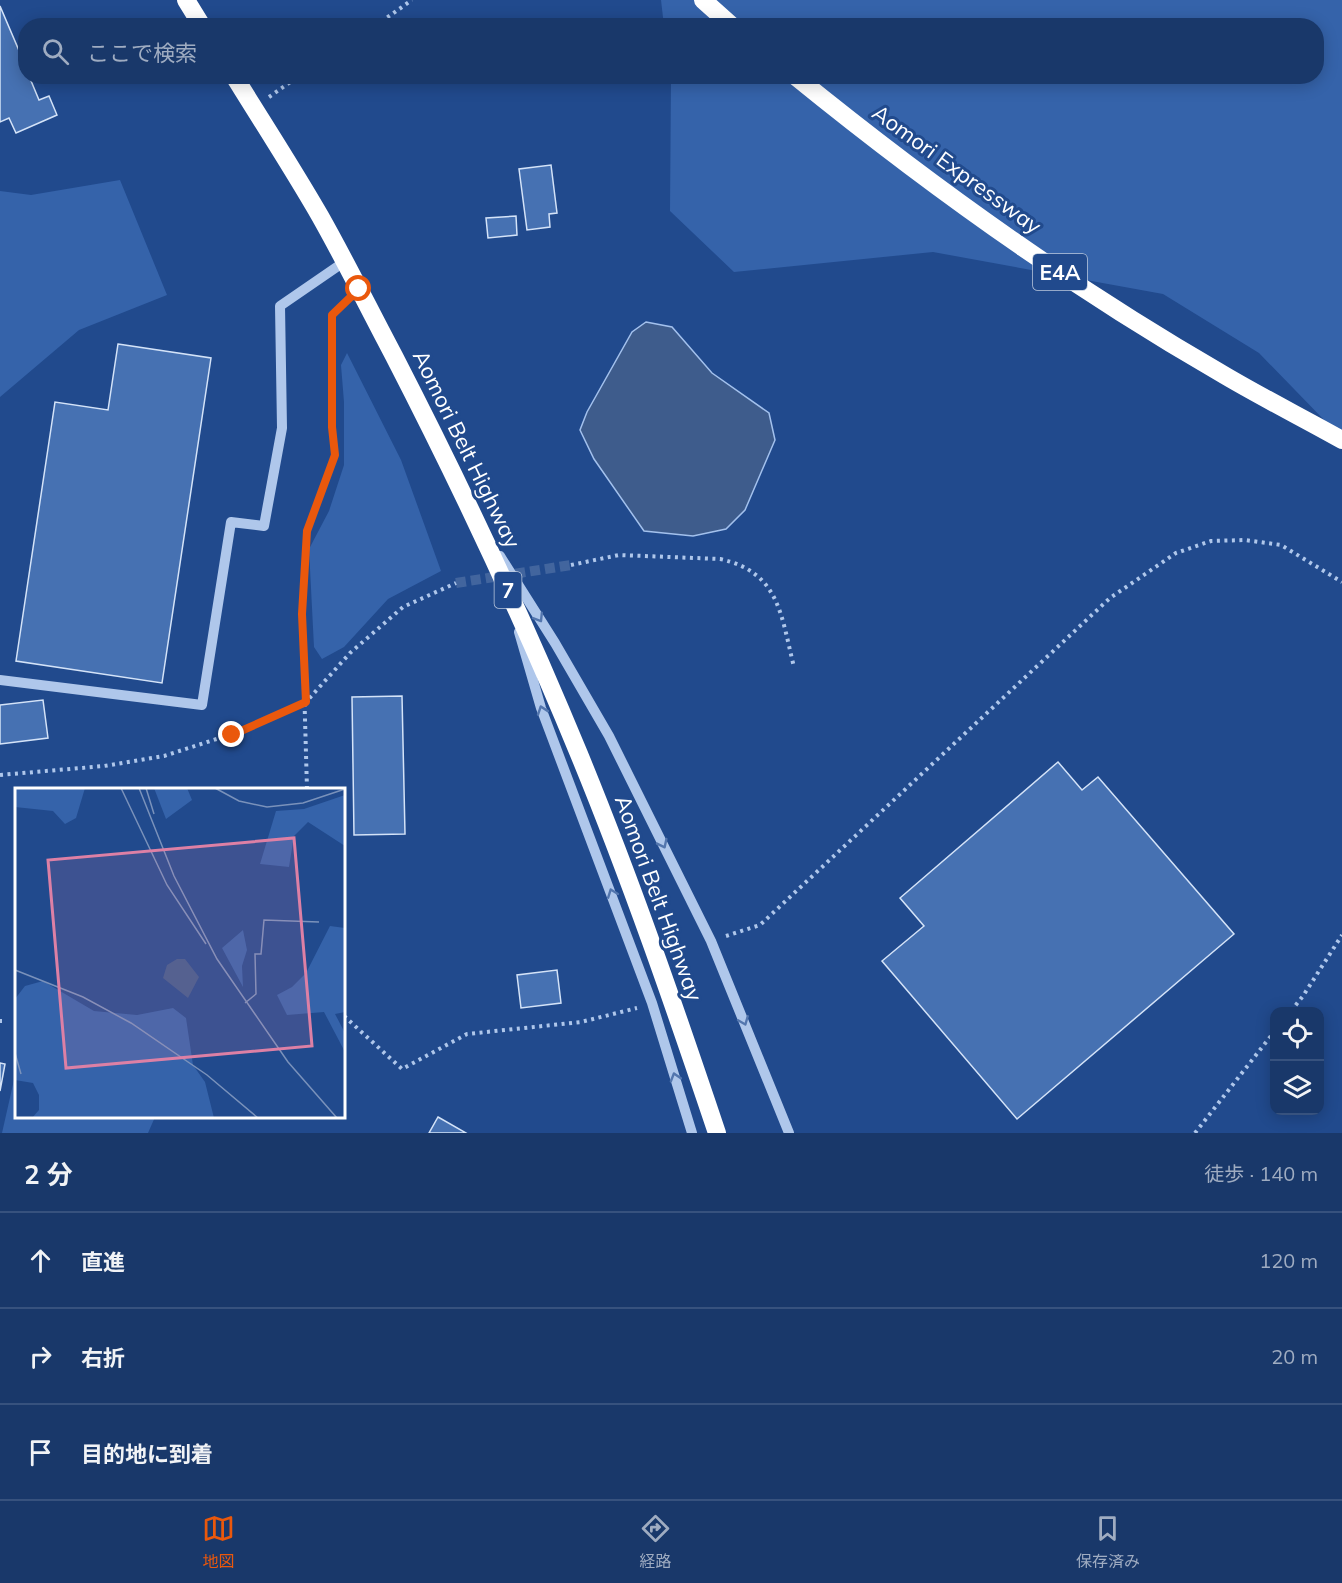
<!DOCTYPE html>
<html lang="ja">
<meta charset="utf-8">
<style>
:root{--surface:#19386a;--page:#264372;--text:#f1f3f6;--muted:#9facc1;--line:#37527e;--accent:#ea580c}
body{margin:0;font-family:Mulish,"Noto Sans JP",sans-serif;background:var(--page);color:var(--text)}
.controls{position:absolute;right:18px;bottom:18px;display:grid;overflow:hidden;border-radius:12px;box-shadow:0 3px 15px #0003}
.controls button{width:54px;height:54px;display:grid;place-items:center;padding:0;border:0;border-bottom:2px solid var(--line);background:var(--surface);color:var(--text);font:30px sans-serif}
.stop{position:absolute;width:18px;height:18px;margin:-14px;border:4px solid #ea580c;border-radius:50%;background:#fff}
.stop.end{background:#ea580c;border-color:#fff;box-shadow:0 2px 6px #0008}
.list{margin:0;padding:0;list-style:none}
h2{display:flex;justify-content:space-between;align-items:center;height:78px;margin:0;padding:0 24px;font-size:26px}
h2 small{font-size:20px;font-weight:400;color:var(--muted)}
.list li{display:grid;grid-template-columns:39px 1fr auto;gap:18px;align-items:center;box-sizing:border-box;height:96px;padding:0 24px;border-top:2px solid var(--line)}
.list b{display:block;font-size:22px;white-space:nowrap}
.list em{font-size:20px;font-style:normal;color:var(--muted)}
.icon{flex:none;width:33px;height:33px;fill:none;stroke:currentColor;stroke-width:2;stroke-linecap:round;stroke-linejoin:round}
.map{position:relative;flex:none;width:1342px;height:1133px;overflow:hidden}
.search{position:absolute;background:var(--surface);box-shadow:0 3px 15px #0003;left:18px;right:18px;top:18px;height:66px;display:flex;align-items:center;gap:15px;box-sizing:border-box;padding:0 21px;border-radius:24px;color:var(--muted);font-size:22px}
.sheet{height:366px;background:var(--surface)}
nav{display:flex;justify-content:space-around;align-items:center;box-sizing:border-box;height:84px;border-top:2px solid var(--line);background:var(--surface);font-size:16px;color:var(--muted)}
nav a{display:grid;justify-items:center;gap:3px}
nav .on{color:var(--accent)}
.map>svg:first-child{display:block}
.green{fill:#3563aa}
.water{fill:#3e5c8c;stroke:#a3c1ed;stroke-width:1.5}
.building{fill:#4671b2;stroke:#d4e3f8;stroke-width:1.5}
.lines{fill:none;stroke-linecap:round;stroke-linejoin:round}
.minor-tunnel{stroke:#42659e;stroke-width:10;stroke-dasharray:10 5;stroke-linecap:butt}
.path{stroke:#afc7eb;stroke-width:4;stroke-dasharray:3 4.5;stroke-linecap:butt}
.minor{stroke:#afc7eb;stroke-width:10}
.highway{stroke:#fff;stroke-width:18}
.oneway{stroke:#5376ae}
.route{stroke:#ea580c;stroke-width:8}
.labels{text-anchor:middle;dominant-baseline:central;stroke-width:6;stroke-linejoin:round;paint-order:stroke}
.shield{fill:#214a8d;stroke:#bcc9dd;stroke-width:1.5}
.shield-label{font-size:21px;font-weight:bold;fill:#fff}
.street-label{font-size:22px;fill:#fff;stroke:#214a8d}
.inset-road{fill:none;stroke:#7a92bb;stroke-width:1.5}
.view{fill:#dd80a5;fill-opacity:0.15;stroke:#dd80a5;stroke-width:3}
.inset-edge{fill:none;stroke:#fff;stroke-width:3}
</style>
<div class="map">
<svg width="1342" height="1133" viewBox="0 0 1342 1133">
<rect width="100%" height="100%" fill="#214a8d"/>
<path class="green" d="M661,0H1342V432L1327,423L1259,353L1163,294L933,252L734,272L670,211L671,77L1316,76V26H664Z
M120,180L167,295L79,330L0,397V191L31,195Z
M347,353L401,460L441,571L388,599L344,647L322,659L314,647L309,549L329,511L344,465V402L341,365Z
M16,1071V1116L155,1117L148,1133H2Z"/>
<path class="water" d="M646,322L672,327L712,373L769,413L775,440L745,510L726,529L693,536L644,531L594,459L580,430L587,412L632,332Z"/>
<path class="building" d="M0,6L26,67V76H29L39,100L49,96L57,115L16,133L9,118L0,122Z
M551,165L557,213L549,214L550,227L527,230L519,169Z
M516,216L517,235L488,238L486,218Z
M118,344L211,358L162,683L16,661L55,402L108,410Z
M402,696L405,834L354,835L352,697Z
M43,700L48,738L0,744V705Z
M1058,762L1082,790L1098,777L1234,934L1017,1119L882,961L924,926L900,898Z
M557,970L561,1003L521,1008L517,975Z
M0,1063L5,1064L0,1091Z
M438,1117L466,1133H429Z"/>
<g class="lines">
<path class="minor-tunnel" d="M456,583L571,565"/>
<path class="path" d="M375,26L412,0
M269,97L299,76
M571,565L619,555L720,559C780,572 781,616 794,667
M0,775L104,766L164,756L232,734L306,702L350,653L403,607L456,583
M307,789L302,614L307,531L335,455L332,427V315L345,303
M726,936L760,925L1110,598L1176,553L1211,541L1245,540L1281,545L1342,582
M1291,1011L1303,996L1342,935
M344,1016L402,1069L467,1034L581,1022L637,1008
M0,1021H2
M1195,1133L1274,1032"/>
<path class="minor" d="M500,556L555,643L609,736L711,941L789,1133
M519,632L541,708L652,1003L692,1133
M0,680L202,705L231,522L264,526L282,428L280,306L344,262"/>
<path class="highway" d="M186,0L202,26
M703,0L732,26
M234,76C263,123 293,169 320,216C346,262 369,309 394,356C461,486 523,618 579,754C630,878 674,1005 717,1133
M795,76C929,185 1070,286 1219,372C1259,396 1301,417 1342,440"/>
</g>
<defs><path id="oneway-chevron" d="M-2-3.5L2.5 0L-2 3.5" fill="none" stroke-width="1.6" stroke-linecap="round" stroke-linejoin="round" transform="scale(1.5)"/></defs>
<g class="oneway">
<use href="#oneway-chevron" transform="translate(539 618) rotate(58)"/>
<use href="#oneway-chevron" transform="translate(542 710) rotate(-109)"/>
<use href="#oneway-chevron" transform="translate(663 844) rotate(64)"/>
<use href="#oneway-chevron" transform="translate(612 893) rotate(-111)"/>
<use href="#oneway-chevron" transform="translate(744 1021) rotate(68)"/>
<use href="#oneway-chevron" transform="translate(675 1077) rotate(-107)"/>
</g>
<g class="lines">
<path class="route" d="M232,735L306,702L302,614L307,531L335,455L332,427V315L359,289"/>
</g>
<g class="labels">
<g class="shield">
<rect x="1033" y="254" width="54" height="36" rx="4.5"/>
<rect x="494.5" y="572" width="27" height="36" rx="4.5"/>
</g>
<g class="shield-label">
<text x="1060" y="272">E4A</text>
<text x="508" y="590">7</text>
</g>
<g class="street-label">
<text transform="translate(957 169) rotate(36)">Aomori Expressway</text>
<text transform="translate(467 449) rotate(64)">Aomori Belt Highway</text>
<text transform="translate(659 898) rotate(70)">Aomori Belt Highway</text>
</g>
</g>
<g transform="translate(15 788)">
<rect width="330" height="330" fill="#214a8d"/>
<path d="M0,0H70L61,30L50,36L38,23L0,19ZM139,0H172L177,12L151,31ZM330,7V58L293,34L279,48L274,79L245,76L261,23L289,21ZM315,138L330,140V224L320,226L330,245V264L309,224L272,227L262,207L277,199L291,185ZM228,142L232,162L227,178L228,199L207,160ZM28,193L79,223L122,227L158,220L171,230L178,277L190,294L199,330H17L24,322V307L18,295L0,292V211L10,198Z" fill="#3563aa"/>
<path d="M162,171H170L184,189L173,210L148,190L152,177Z" fill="#3e5c8c"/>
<path class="inset-road" d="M106,0L152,97L191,156M124,0L159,88L202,171L273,274L322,330M131,0L139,26M200,0L224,13L252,19L288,15L330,1M0,182L68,209L116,235L192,287L243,330M230,215L241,206L240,166H246L249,132L304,134M0,265L6,286"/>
<path class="view" d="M279,50L297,258L51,280L33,72Z"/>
<rect width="330" height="330" class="inset-edge"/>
</g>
</svg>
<div class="controls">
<button><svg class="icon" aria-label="locate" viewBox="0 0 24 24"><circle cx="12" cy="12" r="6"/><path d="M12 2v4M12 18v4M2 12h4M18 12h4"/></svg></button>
<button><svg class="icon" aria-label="layers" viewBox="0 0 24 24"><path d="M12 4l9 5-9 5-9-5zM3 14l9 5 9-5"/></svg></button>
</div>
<div class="stop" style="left:359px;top:289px"></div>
<div class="stop end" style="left:232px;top:735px"></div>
<div class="search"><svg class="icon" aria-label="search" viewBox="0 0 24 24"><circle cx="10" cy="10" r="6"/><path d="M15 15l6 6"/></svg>ここで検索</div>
</div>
<section class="sheet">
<h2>2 分<small>徒歩 · 140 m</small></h2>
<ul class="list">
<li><svg class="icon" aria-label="ahead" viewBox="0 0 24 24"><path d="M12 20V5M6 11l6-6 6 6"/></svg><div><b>直進</b></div><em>120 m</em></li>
<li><svg class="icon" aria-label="right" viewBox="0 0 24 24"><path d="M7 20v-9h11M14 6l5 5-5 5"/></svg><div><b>右折</b></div><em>20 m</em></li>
<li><svg class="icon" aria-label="arrive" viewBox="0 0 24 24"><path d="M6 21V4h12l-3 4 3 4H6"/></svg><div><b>目的地に到着</b></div></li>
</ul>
</section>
<nav>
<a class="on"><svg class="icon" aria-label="map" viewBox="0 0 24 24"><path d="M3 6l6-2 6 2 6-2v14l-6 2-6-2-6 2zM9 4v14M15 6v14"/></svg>地図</a>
<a><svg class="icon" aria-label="directions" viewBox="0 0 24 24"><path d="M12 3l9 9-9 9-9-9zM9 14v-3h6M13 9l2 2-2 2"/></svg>経路</a>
<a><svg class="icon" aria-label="saved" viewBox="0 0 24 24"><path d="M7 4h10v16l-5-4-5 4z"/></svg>保存済み</a>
</nav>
